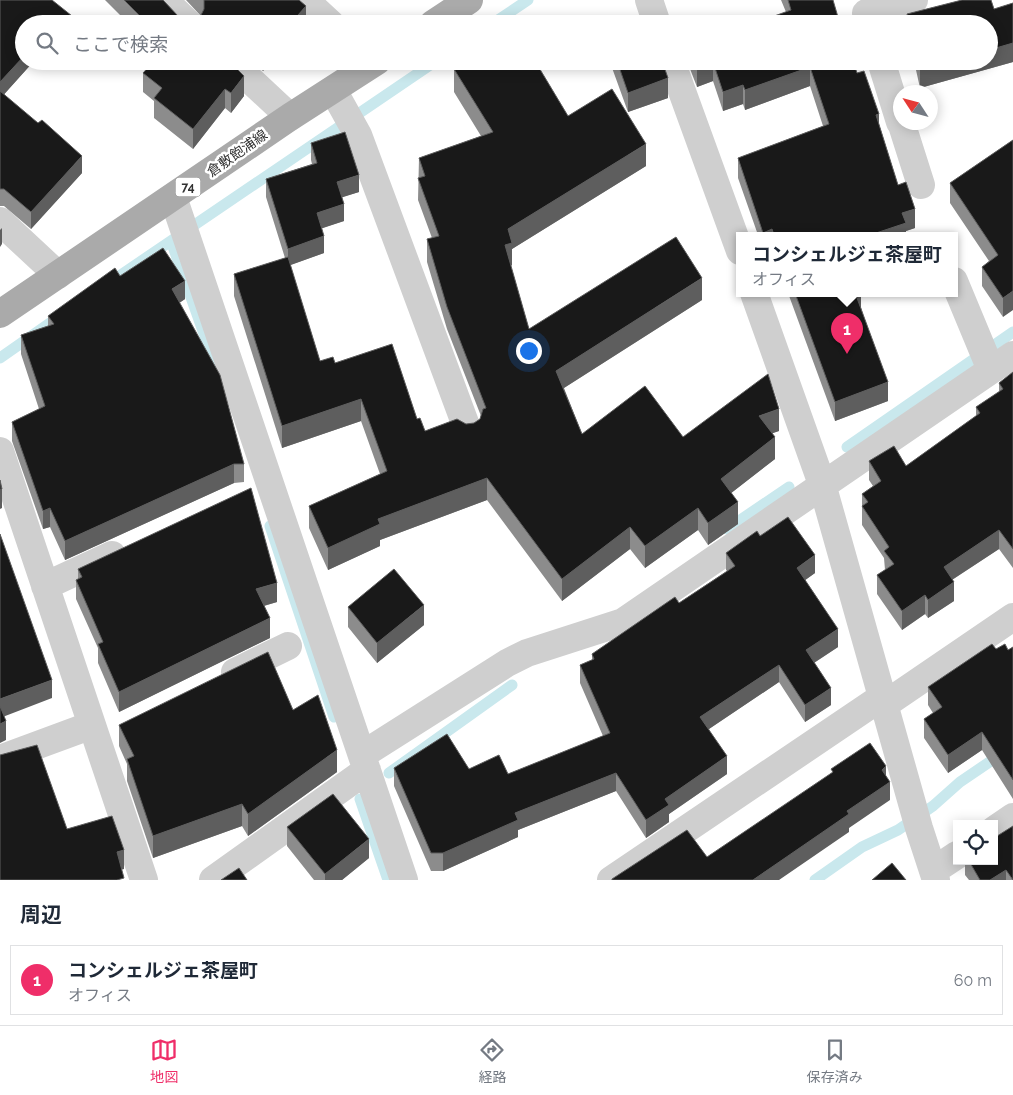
<!DOCTYPE html>
<html lang="ja">
<meta charset="utf-8">
<style>
:root{--surface:#fff;--page:#f6f6f7;--text:#1f2937;--muted:#747a83;--line:#e0e1e3;--accent:#ef2e69}
body{margin:0;font-family:Raleway,"Noto Sans JP",sans-serif;background:var(--page);color:var(--text)}
.controls{position:absolute;right:15px;bottom:15px;display:grid;overflow:hidden;border-radius:0px;box-shadow:0 2px 12px #0003}
.controls button{width:45px;height:45px;display:grid;place-items:center;padding:0;border:0;border-bottom:1px solid var(--line);background:var(--surface);color:var(--text);font:25px sans-serif}
.compass{position:absolute;left:893px;top:85px;width:45px;height:45px;border-radius:50%;background:var(--surface);box-shadow:0 2px 12px #0003;rotate:306deg}
.you{position:absolute;left:528px;top:350px;width:18px;height:18px;margin:-12px;border:4px solid #fff;border-radius:50%;background:#1a73e8;box-shadow:0 0 0 8px #1a73e833}
.badge{display:grid;place-items:center;width:32px;height:32px;border-radius:50%;background:var(--accent);color:#fff;font-size:16px;font-weight:700}
.pin{position:absolute;translate:-50% -41px;filter:drop-shadow(0 1px 2px #0008)}
.pin::after{content:'';position:absolute;top:26px;width:18px;height:15px;background:inherit;clip-path:polygon(0 0,100% 0,50% 100%)}
.popup{position:absolute;left:736px;top:232px;width:222px;height:65px;box-sizing:border-box;display:grid;place-content:center;border-radius:0px;background:var(--surface);filter:drop-shadow(0 1px 4px #0005);font-size:16px;white-space:nowrap;color:var(--muted)}
.popup b{font-size:19px;color:var(--text)}
.popup::after{content:'';position:absolute;left:50%;top:100%;margin-left:-10px;border:10px solid transparent;border-top-color:var(--surface)}
.list{margin:0;padding:0;list-style:none}
h2{display:flex;justify-content:space-between;align-items:center;height:65px;margin:0;padding:0 20px;font-size:21px}
h2 small{font-size:16px;font-weight:400;color:var(--muted)}
.list li{display:grid;grid-template-columns:32px 1fr auto;gap:15px;align-items:center;box-sizing:border-box;height:70px;margin:0 10px 10px;padding:0 10px;border:1px solid var(--line);border-radius:0px}
.list b{display:block;font-size:19px;white-space:nowrap}
.list p{margin:0;font-size:16px;white-space:nowrap;color:var(--muted)}
.list em{font-size:16px;font-style:normal;color:var(--muted)}
.icon{flex:none;width:28px;height:28px;fill:none;stroke:currentColor;stroke-width:2;stroke-linecap:round;stroke-linejoin:round}
.map{position:relative;flex:none;width:1013px;height:880px;overflow:hidden}
.search{position:absolute;background:var(--surface);box-shadow:0 2px 12px #0003;left:15px;right:15px;top:15px;height:55px;display:flex;align-items:center;gap:12px;box-sizing:border-box;padding:0 18px;border-radius:28px;color:var(--muted);font-size:19px}
.sheet{height:145px;background:var(--surface)}
nav{display:flex;justify-content:space-around;align-items:center;box-sizing:border-box;height:70px;border-top:1px solid var(--line);background:var(--surface);font-size:14px;color:var(--muted)}
nav a{display:grid;justify-items:center;gap:2px}
nav .on{color:var(--accent)}
.map>svg:first-child{display:block}
.lines{fill:none;stroke-linecap:round;stroke-linejoin:round}
.stream{stroke:#c9e8ed;stroke-width:11}
.minor{stroke:#cfcfcf;stroke-width:28}
.major{stroke:#aaa;stroke-width:28}
.wall{fill:#8c8c8c}
.shaded-wall{fill:#5e5e5e}
.building{fill:#191919;stroke:#5e5e5e}
.labels{text-anchor:middle;dominant-baseline:central;stroke-width:5;stroke-linejoin:round;paint-order:stroke}
.shield{fill:#fff;stroke:#707070;stroke-width:1}
.shield-label{font-size:12px;font-weight:bold;fill:#323232}
.street-label{font-size:14px;fill:#323232;stroke:#fff}
</style>
<div class="map">
<svg width="1013" height="880" viewBox="0 0 1013 880">
<rect width="100%" height="100%" fill="#fff"/>
<g class="lines">
<path class="stream" d="M492,24L528,0
M171,241L220,379
M109,283L436,61
M0,358L60,316
M847,447L1013,332
M270,526L334,717
M727,529L789,487
M389,773L512,685
M360,799L388,880
M815,880L862,847L898,830L933,806L960,782L1013,746"/>
<path class="minor" d="M164,0L189,24
M305,0L331,24
M649,0L657,24
M869,24L866,13L914,0
M230,61L290,117
M671,61L740,251
M881,61L900,122
M333,90L358,135L468,431
M901,122L921,185
M173,197L404,880
M0,221L58,275
M954,281L991,370
M754,293L822,484L919,828L936,880
M0,451L144,880
M45,586L112,555
M235,672L288,646
M884,705L1013,617
M362,755L507,663L527,653L623,622L1013,355
M0,759L92,725
M994,830L1013,817
M933,871L957,855
M213,880L367,770
M611,880L882,697"/>
<path class="major" d="M433,24L469,0
M0,314L290,117L377,61"/>
</g>
<path class="wall" d="M0,0L72,24H24V61H34L4,94L82,173L31,229L4,206H0Z
M105,0H163L178,16L186,20H194L200,15L186,0H299L306,24H129Z
M781,0H833L786,12Z
M962,0H991L994,9L1013,3V62L920,88L914,61H989V24H907V14Z
M154,61L244,96L231,113L225,108L193,149L154,118V101L143,92V73Z
M252,61H270L263,71Z
M611,61H662L668,98L628,112L611,65Z
M687,61H853L857,73L879,124L898,185L915,228L906,231V235H758L738,178V158L823,126L810,86L745,110L743,104L723,111L713,81L697,87Z
M454,69L568,116L646,166L512,249V265L511,266L529,329L702,300L564,388L582,434L683,437L779,431L772,433L775,459L731,493L738,524L708,545L698,530L645,568L630,549L562,601L487,500L380,540V546L328,570L309,528V506L380,474L361,421L282,448L234,296V274L285,258L266,197V179L312,164L311,160V143L359,192L342,197L344,221L322,228L324,253L290,265L320,361L335,363L417,419L425,431L474,423L480,419L481,416L447,329L427,262V239L432,238L418,200L419,158L481,136L454,92Z
M1013,140L1003,317L982,286V267L989,261L950,203V183Z
M120,276L185,299L179,303L244,464V482L234,483L65,560L50,527L43,529L12,441V422L39,409L21,354V335L48,326V316Z
M788,293H860L861,307L888,401L835,421Z
M1013,372V568L999,549L952,580L954,601L928,618L925,614L902,630L877,594V575L885,570L884,558L862,525V494L873,486L869,480V461L906,466L976,416V407L999,392V383Z
M760,536L815,573L805,580L838,647L814,663L831,705L805,722L779,682L709,729L727,774L669,814V822L646,838L616,791L518,830V837L443,871H431L394,786V768L469,769L508,774L603,736L580,683V665L592,660V654L679,603L727,571L726,570V553Z
M78,569L277,602L264,606L270,638L119,712L98,663V648L76,599V580L78,579Z
M348,607L424,625L377,663L348,627Z
M1013,647V799L982,750L948,773L924,738V719L933,713L928,705V687L996,649L1008,650Z
M293,710L337,772L248,836L242,826L153,858L127,781V764L119,746V725Z
M1013,826V880H969L965,875V861H994Z
M287,827L369,858L342,880H314L287,846Z"/>
<path class="shaded-wall" d="M306,6V24H290Z
M72,16V24H65Z
M1013,43V62L920,88V69L947,61H989V50Z
M24,56V61H34L0,99V82Z
M263,61H270L263,71Z
M713,62V81L697,87V68Z
M810,67V86L745,110V90Z
M244,76V96L231,113V93Z
M668,78V98L628,112V93Z
M743,85V104L723,111V92Z
M225,89V108L193,149V129Z
M879,114V133L876,115Z
M646,144V166L512,249V265L505,267V245L508,229Z
M82,156V173L31,229V212Z
M359,175V192L337,199V182Z
M344,204V221L317,230V213Z
M915,209V228L906,231V235H870L902,213Z
M2,228V244L0,247V230Z
M772,229V235H763V233Z
M324,236V253L288,266V249Z
M702,278V300L556,393V371Z
M185,281V299L172,308V289Z
M1013,291V310L1003,317V298Z
M861,296V315L857,298Z
M888,382V401L835,421V402Z
M361,399V421L282,448V426Z
M779,409V431L759,438V416Z
M775,437V459L721,501V479Z
M234,464V483L65,560V541Z
M487,478V500L380,540V546L328,570V548L378,519Z
M2,489V508L0,509V490Z
M738,502V524L708,545V523Z
M50,508V527L43,529V511Z
M698,508V530L645,568V546Z
M630,527V549L562,601V579Z
M999,530V549L944,585V567Z
M815,555V573L797,586V568Z
M954,582V601L928,618V600Z
M277,583V602L256,608V589Z
M925,595V614L902,630V611Z
M424,605V625L377,663V643Z
M270,618V638L119,712V692Z
M838,629V647L806,668V650Z
M779,665V682L700,735V717Z
M52,680V698L0,718V699Z
M831,688V705L805,722V705Z
M6,721V740L0,743V724Z
M982,732V750L948,773V755Z
M337,750V772L248,836V814Z
M727,756V774L669,814V822L646,838V820L665,799Z
M886,766V784L890,782V800L849,828V832L779,880H753L847,811L882,770Z
M616,773V791L518,830V837L443,871V853L515,813Z
M242,804V826L153,858V836Z
M369,839V858L342,880H325V874Z
M124,850V869L117,871V852Z
M1006,870V880H990Z"/>
<path class="building" d="M0,0H52L72,16L65,24H24V56L0,82Z
M124,0H163L178,16L186,20H194L201,15L204,9V0H299L306,6L290,24H148Z
M788,0H833L840,24H752L791,10Z
M962,0H991L994,9L1013,3V43L989,50V24H909L907,14Z
M727,20L728,24H716Z
M154,61H229L244,76L231,93L225,89L193,129L154,98L162,88L143,73Z
M468,61H535L568,116L612,89L646,144L508,229L512,243L505,245L529,329L676,237L702,278L556,371L582,434L645,386L683,437L768,374L779,409L759,416L775,437L721,479L738,502L708,523L698,508L645,546L630,527L562,579L487,478L378,519L380,524L328,548L309,506L387,471L361,399L282,426L234,274L288,257L320,361L333,357L335,363L392,344L417,419L420,418L425,431L457,419L466,424L474,423L480,419L483,409L486,408L447,307L427,239L439,236L418,178L425,176L419,158L493,132L454,69Z
M617,61H662L668,78L628,93Z
M695,61H853L857,73L864,71L879,114L876,115L898,185L906,182L915,209L902,213L906,223L870,235H774L772,229L763,233L738,158L829,124L810,67L745,90L743,85L723,92L713,62L697,68Z
M919,61H947L920,69Z
M0,91L38,123L42,120L82,156L31,212L4,189H0Z
M345,132L359,175L337,182L344,204L317,213L324,236L288,249L266,179L317,163L311,143Z
M1013,140V291L1003,298L982,267L998,255L950,183Z
M163,248L185,281L172,289L220,375L244,464H234L65,541L50,508L43,511L12,422L45,406L21,335L54,324L48,316L115,268L120,276Z
M795,293H860L861,296L857,298L888,382L835,402Z
M1013,372V549L999,530L944,567L954,582L928,600L925,595L902,611L877,575L894,564L884,551L889,547L862,506L868,502L862,494L881,481L869,461L894,446L906,466L980,413L976,407L1003,389L999,383Z
M0,480L2,489L0,490Z
M251,488L277,583L256,589L270,618L119,692L98,644L103,642L76,580L82,577L78,569Z
M788,517L815,555L797,568L838,629L806,650L831,688L805,705L779,665L700,717L727,756L665,799L669,805L646,820L616,773L515,813L518,820L443,853H431L394,768L447,734L469,769L499,755L508,774L610,733L580,665L594,659L592,654L675,597L679,603L735,566L726,553L757,531L760,536Z
M0,534L52,680L0,699Z
M394,569L424,605L377,643L348,607Z
M992,644L996,649L1005,644L1008,650L1013,647V780L982,732L948,755L924,719L942,707L928,687Z
M268,652L293,710L318,695L337,750L248,814L242,804L153,836L127,759L134,756L119,725Z
M0,706L6,721L0,724Z
M870,743L886,766L882,770L890,782L847,811L849,814L753,880H612V879L687,830L707,857L833,772L831,769Z
M37,745L67,829L112,816L124,850L117,852L124,878L117,880H0V755Z
M333,794L369,839L325,874L287,827Z
M1013,826V880L1006,870L990,880H980L969,861H994V838Z
M892,863L906,880H872Z
M239,868L247,880H221Z"/>
<g class="labels">
<rect class="shield" x="175.5" y="177.5" width="25" height="19" rx="4"/>
<g class="shield-label">
<text x="188" y="187">74</text>
</g>
<g class="street-label">
<text transform="translate(237 153) rotate(-35)">倉敷飽浦線</text>
</g>
</g>
</svg>
<div class="controls">
<button><svg class="icon" aria-label="locate" viewBox="0 0 24 24"><circle cx="12" cy="12" r="6"/><path d="M12 2v4M12 18v4M2 12h4M18 12h4"/></svg></button>
</div>
<svg class="compass" viewBox="-18 -18 36 36"><path d="M0-13l5 13h-10z" fill="#e53935"/><path d="M0 13l5-13h-10z" fill="#747a83"/></svg>
<div class="you"></div>
<div class="pin badge" style="left:847px;top:354px">1</div>
<div class="popup"><b>コンシェルジェ茶屋町</b>オフィス</div>
<div class="search"><svg class="icon" aria-label="search" viewBox="0 0 24 24"><circle cx="10" cy="10" r="6"/><path d="M15 15l6 6"/></svg>ここで検索</div>
</div>
<section class="sheet">
<h2>周辺<small></small></h2>
<ul class="list">
<li><span class="badge">1</span><div><b>コンシェルジェ茶屋町</b><p>オフィス</p></div><em>60 m</em></li>
</ul>
</section>
<nav>
<a class="on"><svg class="icon" aria-label="map" viewBox="0 0 24 24"><path d="M3 6l6-2 6 2 6-2v14l-6 2-6-2-6 2zM9 4v14M15 6v14"/></svg>地図</a>
<a><svg class="icon" aria-label="directions" viewBox="0 0 24 24"><path d="M12 3l9 9-9 9-9-9zM9 14v-3h6M13 9l2 2-2 2"/></svg>経路</a>
<a><svg class="icon" aria-label="saved" viewBox="0 0 24 24"><path d="M7 4h10v16l-5-4-5 4z"/></svg>保存済み</a>
</nav>
